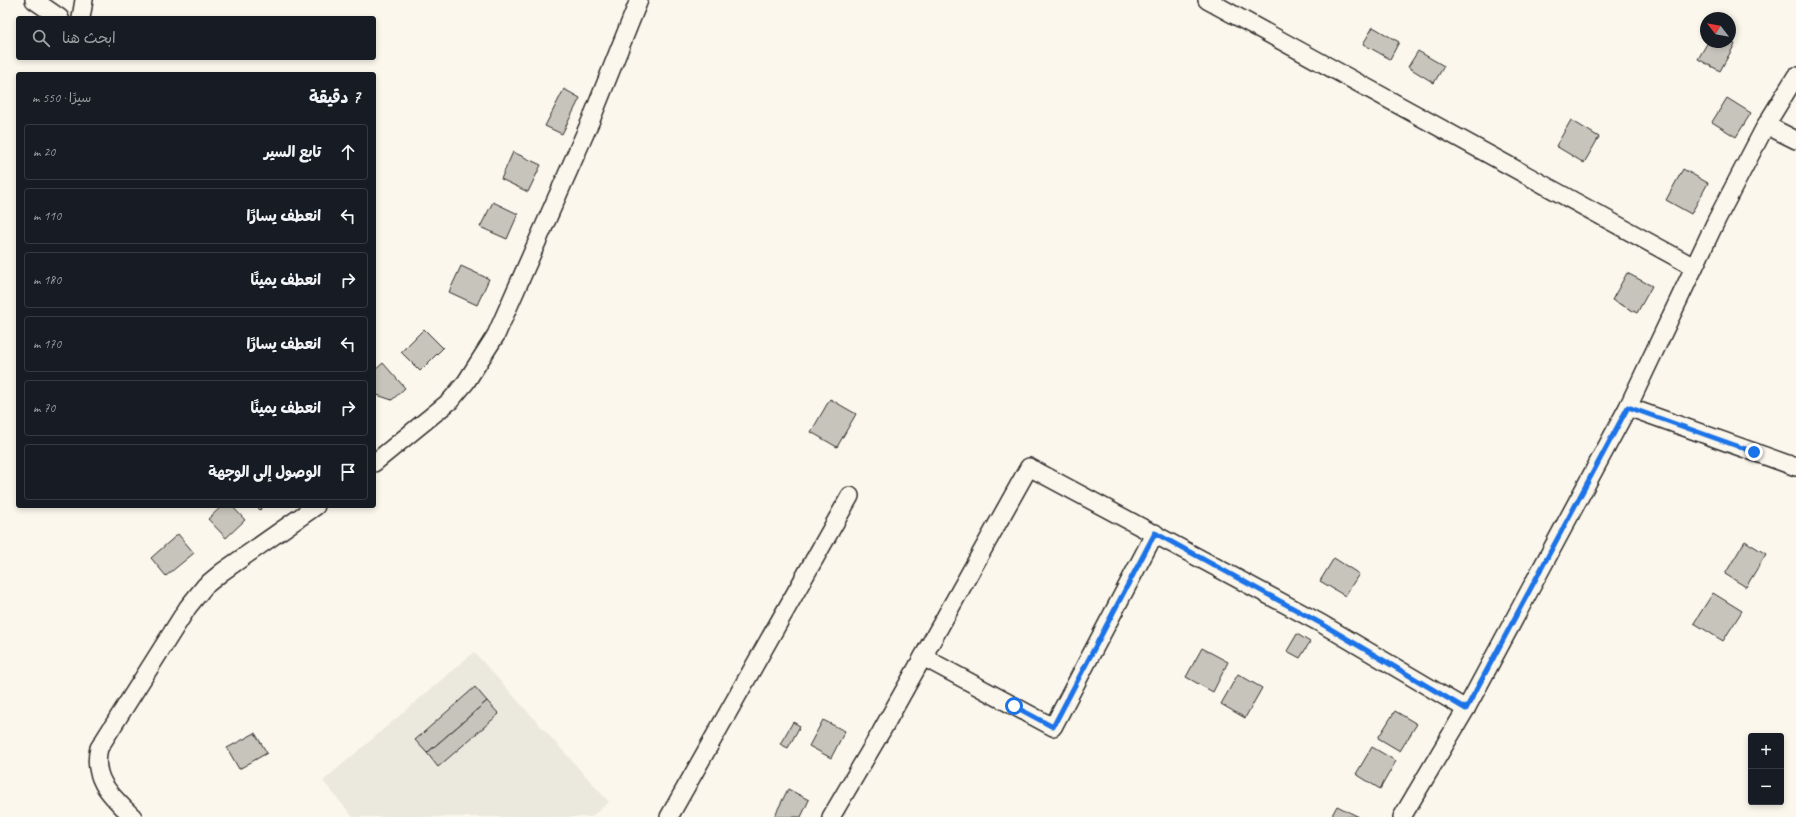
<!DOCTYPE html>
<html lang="ar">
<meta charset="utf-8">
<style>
:root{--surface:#171b24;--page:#20242c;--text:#f1f3f6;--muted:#9ea1a6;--line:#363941}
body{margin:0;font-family:Caveat,"Playpen Sans Arabic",sans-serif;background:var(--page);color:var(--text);direction:rtl}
.controls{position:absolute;right:12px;bottom:12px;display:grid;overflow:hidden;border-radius:4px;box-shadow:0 2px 6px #0003}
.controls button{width:36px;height:36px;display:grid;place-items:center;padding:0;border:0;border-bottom:1px solid var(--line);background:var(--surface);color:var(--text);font:20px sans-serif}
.compass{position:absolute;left:1700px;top:12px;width:36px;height:36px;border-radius:50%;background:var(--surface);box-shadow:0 2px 6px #0003;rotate:301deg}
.stop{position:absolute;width:12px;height:12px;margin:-9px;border:3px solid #1a73e8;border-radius:50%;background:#fff}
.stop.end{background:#1a73e8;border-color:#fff;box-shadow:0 1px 4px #0008}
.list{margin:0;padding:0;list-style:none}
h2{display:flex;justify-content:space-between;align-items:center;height:52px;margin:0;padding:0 16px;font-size:17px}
h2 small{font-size:13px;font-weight:400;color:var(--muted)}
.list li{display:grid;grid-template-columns:26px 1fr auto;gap:12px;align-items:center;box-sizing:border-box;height:56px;margin:0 8px 8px;padding:0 8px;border:1px solid var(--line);border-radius:4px}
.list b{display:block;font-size:15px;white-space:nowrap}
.list em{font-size:13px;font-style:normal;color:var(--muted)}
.icon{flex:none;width:22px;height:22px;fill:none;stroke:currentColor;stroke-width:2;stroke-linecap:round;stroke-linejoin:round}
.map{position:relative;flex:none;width:1796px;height:817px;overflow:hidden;direction:ltr}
.search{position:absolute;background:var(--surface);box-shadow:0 2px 6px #0003;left:16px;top:16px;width:360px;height:44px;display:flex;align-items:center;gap:10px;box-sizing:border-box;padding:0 14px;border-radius:4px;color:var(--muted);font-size:15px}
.panel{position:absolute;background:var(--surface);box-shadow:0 2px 6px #0003;left:16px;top:72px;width:360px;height:436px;border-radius:4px;direction:rtl}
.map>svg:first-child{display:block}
</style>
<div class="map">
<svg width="1796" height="817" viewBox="0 0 1796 817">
<rect width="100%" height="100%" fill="#fbf7ec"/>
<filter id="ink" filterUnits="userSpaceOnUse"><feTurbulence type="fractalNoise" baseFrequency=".025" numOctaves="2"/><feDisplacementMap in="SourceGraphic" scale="8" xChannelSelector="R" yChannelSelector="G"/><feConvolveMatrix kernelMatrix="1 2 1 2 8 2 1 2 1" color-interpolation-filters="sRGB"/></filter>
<g filter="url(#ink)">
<polygon fill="#ebe8de" points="474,652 609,802 591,817 353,817 323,781"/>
<g fill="#c7c4bc" stroke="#2b2b2b">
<polygon points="1373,27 1399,42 1390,59 1363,44"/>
<polygon points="1708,42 1730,42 1735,44 1720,71 1698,59"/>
<polygon points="1418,51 1444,66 1434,83 1408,67"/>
<polygon points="564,89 580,98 562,134 545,126"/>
<polygon points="1727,98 1751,113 1736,137 1712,122"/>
<polygon points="1571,120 1599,137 1584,163 1556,146"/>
<polygon points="513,152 541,165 528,192 501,179"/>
<polygon points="1683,169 1708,183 1691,214 1666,200"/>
<polygon points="493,202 518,214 507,239 480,227"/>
<polygon points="461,266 489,279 477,305 449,292"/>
<polygon points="1627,273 1652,286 1637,313 1612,300"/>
<polygon points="424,329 443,348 420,371 401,352"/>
<polygon points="383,363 405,388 392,400 374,394 374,371"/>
<polygon points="830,399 856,414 837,447 811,432"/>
<polygon points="222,506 232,506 245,520 226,538 208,519"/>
<polygon points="256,506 264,506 260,510"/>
<polygon points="178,534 194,553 166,576 151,558"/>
<polygon points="1745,541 1766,554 1746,587 1725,574"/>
<polygon points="1334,558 1359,574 1345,596 1320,581"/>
<polygon points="1713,593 1742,611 1723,641 1694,623"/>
<polygon points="1297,634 1310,642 1300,658 1287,651"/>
<polygon points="1202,648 1228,662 1213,692 1186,677"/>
<polygon points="1238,674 1262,688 1245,718 1221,704"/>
<polygon points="475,687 487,701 427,753 415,740"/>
<polygon points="487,701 499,714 438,767 427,753"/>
<polygon points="1395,711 1417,724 1400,751 1378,738"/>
<polygon points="823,720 845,731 831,758 809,746"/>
<polygon points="793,722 800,726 788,748 780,744"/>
<polygon points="255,733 267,753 239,769 227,748"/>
<polygon points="1372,747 1396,761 1380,789 1356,774"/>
<polygon points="788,789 809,800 801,817 774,817"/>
<polygon points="1337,806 1359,817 1331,817"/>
</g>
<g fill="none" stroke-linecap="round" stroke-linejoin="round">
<g stroke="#2b2b2b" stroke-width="20">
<g id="minor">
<polyline points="34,0 60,18"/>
<polyline points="1207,0 1694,267"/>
<polyline points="81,18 84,0"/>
<polyline points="1766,125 1796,140"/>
<polyline points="1628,407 1796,467"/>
<polyline points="374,463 450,401 466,382 496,335 591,120 639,0"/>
<polyline points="923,657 1053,727 1155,533"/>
<path d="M 133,817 C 113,797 91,780 99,748 L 188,607 L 205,586 L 222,572 L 316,506"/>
<polyline points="669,817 850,496"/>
<polyline points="831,817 881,732 1029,467 1322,624 1466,709"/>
<polyline points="1402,817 1466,709 1628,407 1717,219 1766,125 1796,76"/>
</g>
</g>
<use href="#minor" stroke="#fbf7ec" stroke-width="17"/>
</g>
</g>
<g fill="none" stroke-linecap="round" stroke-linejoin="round" filter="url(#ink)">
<polyline stroke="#1a73e8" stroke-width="5" points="1014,706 1053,727 1155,533 1322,624 1466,709 1628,407 1754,452"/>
</g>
</svg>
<div class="controls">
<button>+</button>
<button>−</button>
</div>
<svg class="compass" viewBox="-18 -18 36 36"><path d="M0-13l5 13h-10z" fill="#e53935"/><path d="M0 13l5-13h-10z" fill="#9ea1a6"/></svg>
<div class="stop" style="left:1014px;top:706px"></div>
<div class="stop end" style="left:1754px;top:452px"></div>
<div class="search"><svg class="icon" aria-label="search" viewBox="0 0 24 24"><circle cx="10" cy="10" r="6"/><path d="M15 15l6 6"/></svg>ابحث هنا</div>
<section class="panel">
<h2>7 دقيقة<small>سيرًا · 550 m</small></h2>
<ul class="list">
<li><svg class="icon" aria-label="ahead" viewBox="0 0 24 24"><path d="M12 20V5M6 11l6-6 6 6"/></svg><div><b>تابع السير</b></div><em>20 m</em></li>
<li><svg class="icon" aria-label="left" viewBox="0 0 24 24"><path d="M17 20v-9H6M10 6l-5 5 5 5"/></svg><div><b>انعطف يسارًا</b></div><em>110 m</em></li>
<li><svg class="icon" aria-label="right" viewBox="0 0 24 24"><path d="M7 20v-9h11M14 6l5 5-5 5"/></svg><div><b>انعطف يمينًا</b></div><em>180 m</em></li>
<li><svg class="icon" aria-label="left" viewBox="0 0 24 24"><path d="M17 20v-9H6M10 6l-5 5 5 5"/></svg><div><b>انعطف يسارًا</b></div><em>170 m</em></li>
<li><svg class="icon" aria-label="right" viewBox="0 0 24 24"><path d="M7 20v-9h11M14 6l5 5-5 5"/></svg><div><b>انعطف يمينًا</b></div><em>70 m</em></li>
<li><svg class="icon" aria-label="arrive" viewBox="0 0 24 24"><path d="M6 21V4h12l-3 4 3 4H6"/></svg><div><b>الوصول إلى الوجهة</b></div></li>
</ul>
</section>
</div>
